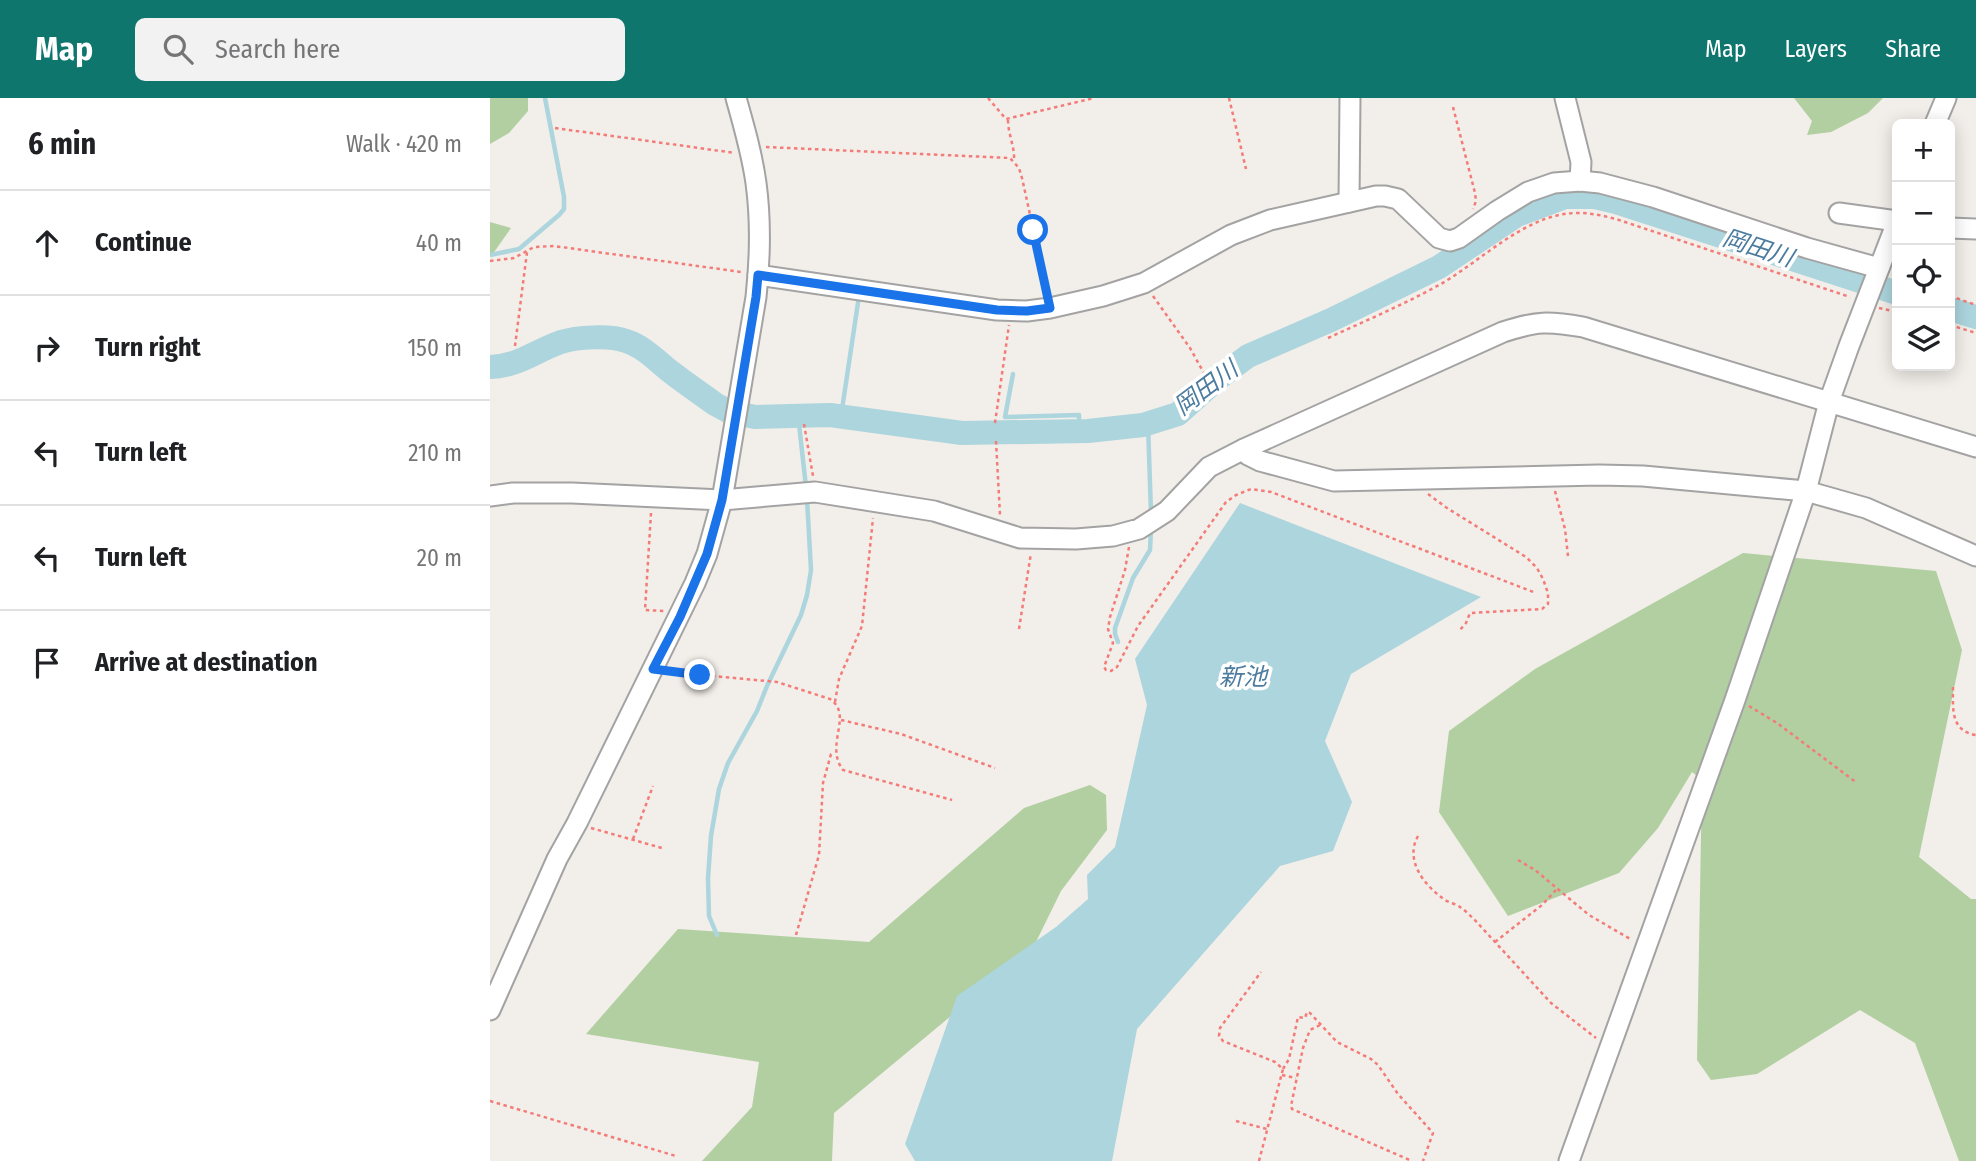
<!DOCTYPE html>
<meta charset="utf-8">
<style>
:root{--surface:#fff;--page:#f2f2f2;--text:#202124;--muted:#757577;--line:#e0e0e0;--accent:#0f766e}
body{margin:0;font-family:"Fira Sans Condensed","Noto Sans JP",sans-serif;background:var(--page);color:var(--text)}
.controls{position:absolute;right:21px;top:21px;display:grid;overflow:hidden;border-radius:10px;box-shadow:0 4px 18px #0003}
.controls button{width:63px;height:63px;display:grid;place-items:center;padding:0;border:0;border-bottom:2px solid var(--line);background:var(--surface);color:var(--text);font:35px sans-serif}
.stop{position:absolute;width:21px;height:21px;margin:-16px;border:5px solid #1a73e8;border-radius:50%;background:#fff}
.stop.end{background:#1a73e8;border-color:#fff;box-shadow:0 2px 7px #0008}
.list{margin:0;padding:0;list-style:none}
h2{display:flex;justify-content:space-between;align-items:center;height:91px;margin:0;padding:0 28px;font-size:30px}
h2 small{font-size:23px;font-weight:400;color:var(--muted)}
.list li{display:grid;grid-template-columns:46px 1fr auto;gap:21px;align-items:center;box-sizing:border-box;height:105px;padding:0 28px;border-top:2px solid var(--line)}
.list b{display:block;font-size:26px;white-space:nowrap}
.list em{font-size:23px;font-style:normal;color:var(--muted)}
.icon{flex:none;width:38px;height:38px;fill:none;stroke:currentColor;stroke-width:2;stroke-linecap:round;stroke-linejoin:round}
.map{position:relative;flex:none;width:1486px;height:1063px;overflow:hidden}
header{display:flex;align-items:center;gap:42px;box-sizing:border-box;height:98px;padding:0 35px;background:var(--accent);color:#fff}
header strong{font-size:33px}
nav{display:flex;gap:38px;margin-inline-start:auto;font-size:24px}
.search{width:490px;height:63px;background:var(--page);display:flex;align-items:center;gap:18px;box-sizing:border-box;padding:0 24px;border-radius:10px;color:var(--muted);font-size:26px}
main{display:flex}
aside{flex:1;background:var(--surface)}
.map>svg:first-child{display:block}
</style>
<header>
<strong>Map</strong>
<div class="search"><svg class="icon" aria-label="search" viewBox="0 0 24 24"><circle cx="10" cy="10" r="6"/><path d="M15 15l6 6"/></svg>Search here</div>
<nav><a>Map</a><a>Layers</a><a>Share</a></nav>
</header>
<main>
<aside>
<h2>6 min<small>Walk · 420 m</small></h2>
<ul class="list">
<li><svg class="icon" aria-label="ahead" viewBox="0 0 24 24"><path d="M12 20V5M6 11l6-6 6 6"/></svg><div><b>Continue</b></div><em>40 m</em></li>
<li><svg class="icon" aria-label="right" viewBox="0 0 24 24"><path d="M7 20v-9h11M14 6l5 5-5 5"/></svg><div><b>Turn right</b></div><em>150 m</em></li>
<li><svg class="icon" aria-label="left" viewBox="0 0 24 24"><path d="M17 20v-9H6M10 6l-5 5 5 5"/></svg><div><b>Turn left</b></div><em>210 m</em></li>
<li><svg class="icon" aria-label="left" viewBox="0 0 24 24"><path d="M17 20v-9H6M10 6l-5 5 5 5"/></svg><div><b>Turn left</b></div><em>20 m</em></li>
<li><svg class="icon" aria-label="arrive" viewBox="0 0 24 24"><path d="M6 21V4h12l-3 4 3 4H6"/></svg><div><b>Arrive at destination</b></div></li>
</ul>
</aside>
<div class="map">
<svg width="1486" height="1063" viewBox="0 0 1486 1063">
<rect width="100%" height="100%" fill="#f2eee9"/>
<g fill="#b1cfa0">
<polygon points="0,0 38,0 38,13 19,35 0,46"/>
<polygon points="1304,0 1393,0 1378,15 1341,34 1317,37 1322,23"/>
<polygon points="0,124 21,130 2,157 0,158"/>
<polygon points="1253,455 1446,473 1472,552 1429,759 1481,801 1486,801 1486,1063 1469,1063 1425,945 1370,912 1267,976 1221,982 1207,962 1212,682 1202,674 1168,730 1129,775 1018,818 949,714 959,633 1045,571"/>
<polygon points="600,687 616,697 617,732 571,793 543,850 344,1015 342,1063 212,1063 262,1009 269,964 96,936 188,831 379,844 534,710"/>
</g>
<polygon fill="#acd5dd" points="750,405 991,499 861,576 835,643 862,704 843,753 790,768 647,931 622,1063 425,1063 415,1046 467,898 566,829 598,801 597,777 625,749 657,607 645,561"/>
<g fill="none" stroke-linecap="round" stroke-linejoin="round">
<g stroke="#acd5dd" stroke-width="4.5">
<polyline points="0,157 29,151 69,117 74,111 74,99 55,0"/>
<polyline points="523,276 515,319 589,317 589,333"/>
<polyline points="308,317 316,389"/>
<polyline points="351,318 369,198"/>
<polyline points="658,326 661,415"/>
<polyline points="628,544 625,536 625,530 643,480 660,452 661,431"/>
<polyline points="227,837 219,818 218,780 221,738 229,691 238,665 267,613 277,588 311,517 317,497 321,472 317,401"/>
</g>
<g stroke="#acd5dd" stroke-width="24">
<polyline points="1460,211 1486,219"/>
<path d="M 0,269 C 29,268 45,253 71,244 C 87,239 120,237 136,243 C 153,248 167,263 181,274 C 195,285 210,295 225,306 L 238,313 L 265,319 L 340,317 L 472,335 L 598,333 L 653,327 L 688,316 L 726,282 L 758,258 L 841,222 L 949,169 L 1027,117 L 1075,99 L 1105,99 L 1126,104 L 1407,195"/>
</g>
<g stroke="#a3a3a3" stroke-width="23">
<g id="minor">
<polyline points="1075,0 1091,64 1090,83"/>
<polyline points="1445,26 1456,0"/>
<polyline points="859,104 860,0"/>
<polyline points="1349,115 1407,123"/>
<polyline points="1460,130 1486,131"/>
<polyline points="268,177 507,212 537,213 560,210 613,198 654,185 741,137 780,122 886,98 895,98 908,101 949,140 960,143 969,140 1007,113 1038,94 1064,85 1090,83 1110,85 1163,99 1317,150 1389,170"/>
<polyline points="754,351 758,357 770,363 844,383 1109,377 1153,378 1316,393 1376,410 1486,458"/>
<path d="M 0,398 L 23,395 L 82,395 L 232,402 L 325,394 L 444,413 L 530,440 L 586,441 L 623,438 L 649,431 L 677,413 L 719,369 L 754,351 L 1013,234 C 1047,223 1058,223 1093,229 L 1486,349"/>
<path d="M 0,912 L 67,761 L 87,725 L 205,485 L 217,456 L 232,402 L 266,199 C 270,162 271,122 266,85 C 262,56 254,28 246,0"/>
<polyline points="1079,1063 1245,602 1316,393 1339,304 1359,248 1407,124"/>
</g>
</g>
<g stroke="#f47c78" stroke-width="2.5" stroke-dasharray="3.5 3.5" stroke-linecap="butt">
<polyline points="498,0 516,21 604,0"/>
<polyline points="739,0 756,71"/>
<polyline points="963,9 985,95 986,103 983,111"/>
<path d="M 518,22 C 518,36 525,49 524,63"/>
<polyline points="65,30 245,55"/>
<polyline points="276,49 520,60 529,70 532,80 557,194"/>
<polyline points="0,163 24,160 44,149 64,148 251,174"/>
<polyline points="663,198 700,250 715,277"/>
<polyline points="1460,198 1486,207"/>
<polyline points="1389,210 1407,214"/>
<polyline points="1460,227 1486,235"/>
<path d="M 838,240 C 875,223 913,207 949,187 C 992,163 1037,114 1089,115 C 1102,115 1114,118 1126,121 L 1360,199"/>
<polyline points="25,248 37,154"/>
<polyline points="505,325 519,227"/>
<polyline points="314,326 323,378"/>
<polyline points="506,343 510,417"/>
<polyline points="1065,393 1075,431 1078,458"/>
<polyline points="938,396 957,410 1036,459 1047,470 1053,481 1058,495 1058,506 1052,511 980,515 976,525 970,532"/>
<polyline points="161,415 155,512 174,513"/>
<polyline points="639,449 635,472 620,519 618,531 623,545 614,569 616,572 621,573 627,569 648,528 736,404 746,397 761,391 781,394 1046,495"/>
<polyline points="529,531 541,455"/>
<path d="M 180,574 L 287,584 L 340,601 C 364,617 334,647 353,672 L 462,702"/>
<path d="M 1463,589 C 1463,610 1460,633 1486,637"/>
<polyline points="345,604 349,581 372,528 383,420"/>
<polyline points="1259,608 1287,625 1367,685"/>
<polyline points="351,622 411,636 505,670"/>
<polyline points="101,730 172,750"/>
<path d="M 928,738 C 914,763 935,788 955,802 C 960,805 966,806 970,809 C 975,812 979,817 983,820 L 1061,905 L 1106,940"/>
<polyline points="143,741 163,688"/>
<polyline points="1028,762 1045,772 1099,817 1142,842"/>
<polyline points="306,837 329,757 333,685 341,656 344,654"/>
<polyline points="1005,844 1052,807 1066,792"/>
<polyline points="830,927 820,932 813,950 801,1008 802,1011 922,1063"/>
<polyline points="793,971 799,961 808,919 815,920 817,914 820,915 847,944 881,961 888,967 908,996 943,1035 933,1063"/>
<polyline points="792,977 806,980"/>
<polyline points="0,1003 186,1058"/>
<polyline points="746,1023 777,1031"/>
<polyline points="769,1063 793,971 785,964 733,943 729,938 730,930 771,874"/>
</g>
<use href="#minor" stroke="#fff" stroke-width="19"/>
</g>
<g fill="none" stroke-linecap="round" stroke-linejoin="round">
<polyline stroke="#1a73e8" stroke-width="9" points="210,577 163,571 190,519 217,456 232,402 266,199 268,177 507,212 537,213 560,210 543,132"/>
</g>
<g text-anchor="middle" stroke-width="7" stroke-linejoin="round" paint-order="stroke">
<g font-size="24" font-style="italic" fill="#4b7b9e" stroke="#fff">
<text transform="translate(1268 150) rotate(18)" y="8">岡田川</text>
<text transform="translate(716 290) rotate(-37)" y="8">岡田川</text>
<text x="753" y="587">新池</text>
</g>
</g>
</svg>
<div class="controls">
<button>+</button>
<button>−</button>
<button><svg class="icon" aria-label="locate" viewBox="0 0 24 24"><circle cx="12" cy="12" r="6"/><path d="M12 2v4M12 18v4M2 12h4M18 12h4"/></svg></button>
<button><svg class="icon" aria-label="layers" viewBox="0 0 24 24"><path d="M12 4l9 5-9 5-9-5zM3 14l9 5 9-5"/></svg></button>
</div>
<div class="stop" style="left:543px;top:132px"></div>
<div class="stop end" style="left:210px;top:577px"></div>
</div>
</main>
